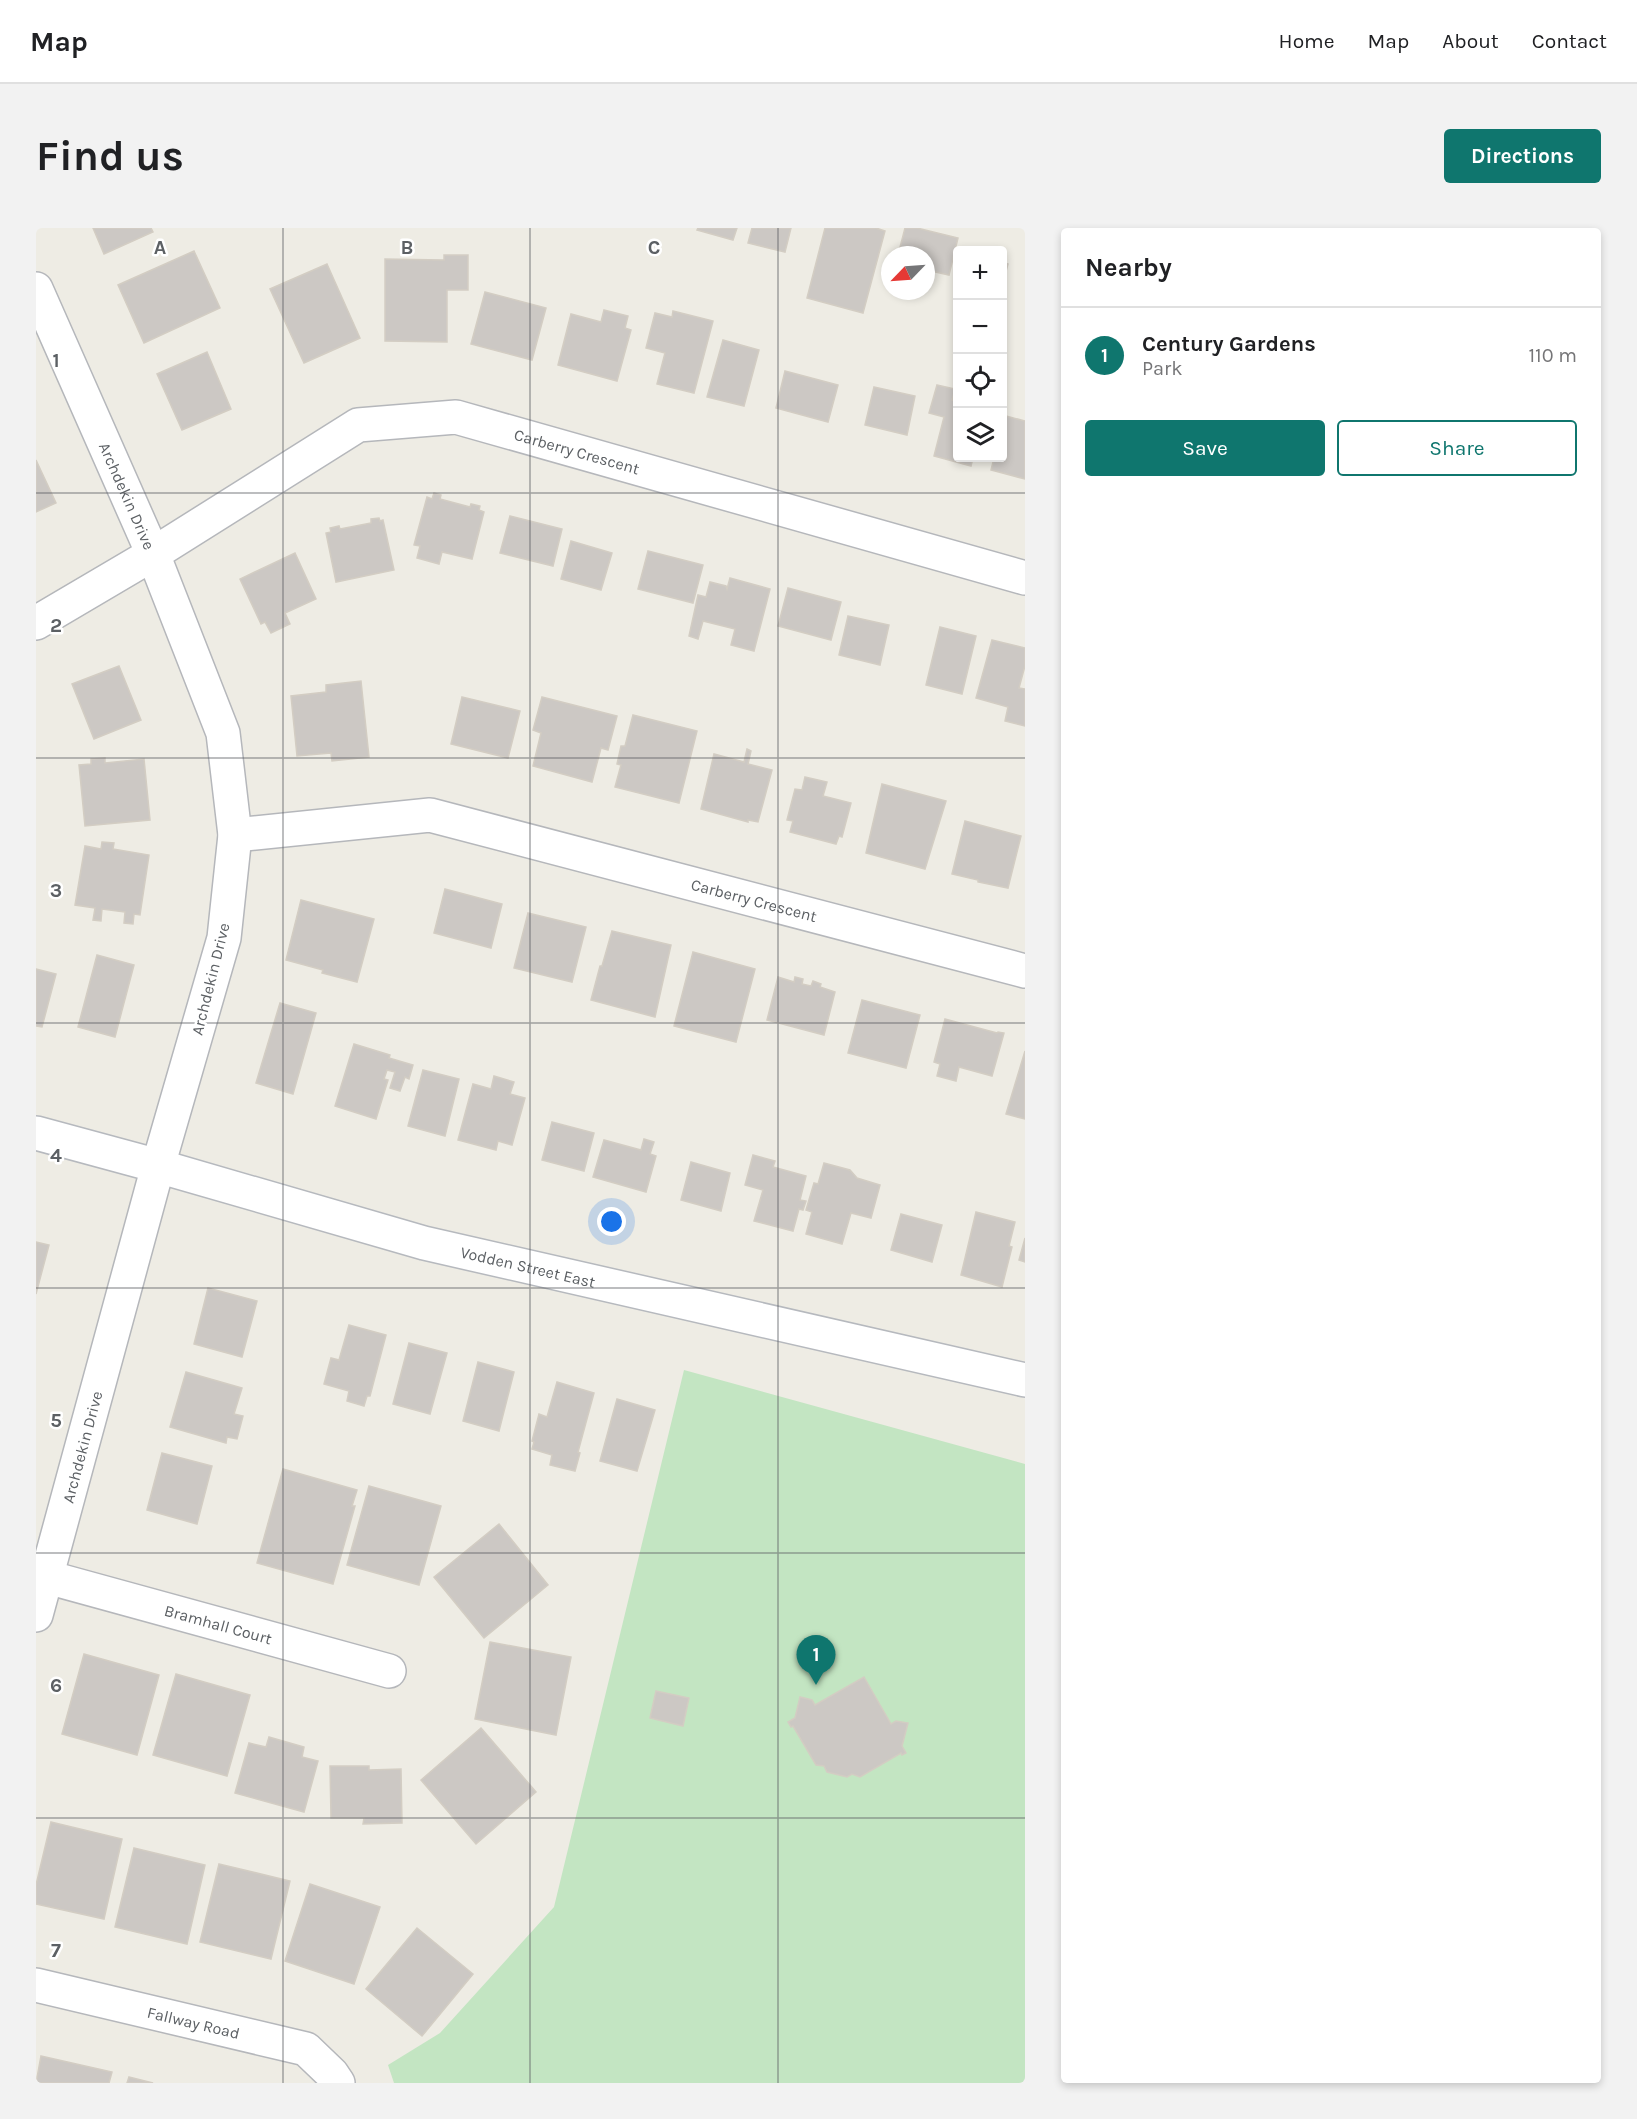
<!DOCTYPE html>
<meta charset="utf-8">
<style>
:root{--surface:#fff;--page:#f2f2f2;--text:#202124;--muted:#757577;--line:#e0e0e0;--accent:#0f766e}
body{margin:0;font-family:Karla,sans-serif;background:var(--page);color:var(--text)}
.controls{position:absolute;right:18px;top:18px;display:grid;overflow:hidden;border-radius:6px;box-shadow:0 3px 9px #0003}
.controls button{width:54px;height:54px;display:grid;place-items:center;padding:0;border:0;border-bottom:2px solid var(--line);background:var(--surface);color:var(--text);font:30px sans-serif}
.compass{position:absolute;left:845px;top:18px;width:54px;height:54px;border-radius:50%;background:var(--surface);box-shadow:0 3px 9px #0003;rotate:245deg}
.you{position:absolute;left:576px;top:994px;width:21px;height:21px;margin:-15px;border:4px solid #fff;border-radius:50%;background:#1a73e8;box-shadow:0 0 0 9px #1a73e833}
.badge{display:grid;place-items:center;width:39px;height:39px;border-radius:50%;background:var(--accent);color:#fff;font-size:20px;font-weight:700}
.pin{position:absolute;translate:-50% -50px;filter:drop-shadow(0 2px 3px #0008)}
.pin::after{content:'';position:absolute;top:32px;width:21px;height:18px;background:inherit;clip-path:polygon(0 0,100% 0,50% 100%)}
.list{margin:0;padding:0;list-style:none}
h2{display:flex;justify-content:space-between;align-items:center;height:78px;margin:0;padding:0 24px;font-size:26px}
h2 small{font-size:20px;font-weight:400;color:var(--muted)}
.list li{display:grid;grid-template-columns:39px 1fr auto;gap:18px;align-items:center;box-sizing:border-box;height:96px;padding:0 24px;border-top:2px solid var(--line)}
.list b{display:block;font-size:22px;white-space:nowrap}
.list p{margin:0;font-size:20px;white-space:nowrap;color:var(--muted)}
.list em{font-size:20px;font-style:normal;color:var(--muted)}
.actions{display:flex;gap:12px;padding:18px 24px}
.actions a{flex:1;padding:14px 0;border:2px solid var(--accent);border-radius:6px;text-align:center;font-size:21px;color:var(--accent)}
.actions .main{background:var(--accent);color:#fff}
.icon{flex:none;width:33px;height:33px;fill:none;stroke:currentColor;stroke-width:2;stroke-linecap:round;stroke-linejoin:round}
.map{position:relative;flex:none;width:989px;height:1855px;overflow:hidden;border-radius:6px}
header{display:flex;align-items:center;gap:36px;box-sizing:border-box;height:84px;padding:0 30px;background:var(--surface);border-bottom:2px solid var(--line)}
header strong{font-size:28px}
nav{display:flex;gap:33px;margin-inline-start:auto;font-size:21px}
.intro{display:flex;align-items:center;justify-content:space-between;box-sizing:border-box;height:144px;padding:0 36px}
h1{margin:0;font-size:42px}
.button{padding:15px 27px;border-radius:6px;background:var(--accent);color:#fff;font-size:21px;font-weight:700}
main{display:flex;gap:36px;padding:0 36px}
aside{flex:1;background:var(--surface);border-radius:6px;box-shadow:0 3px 9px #0003}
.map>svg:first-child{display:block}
</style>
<header>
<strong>Map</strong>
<nav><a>Home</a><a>Map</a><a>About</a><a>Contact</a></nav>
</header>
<div class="intro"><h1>Find us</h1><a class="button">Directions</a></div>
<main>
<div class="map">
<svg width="989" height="1855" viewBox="0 0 989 1855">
<rect width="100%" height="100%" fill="#eeece4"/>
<polygon fill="#c3e5c2" points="648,1142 989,1236 989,1855 358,1855 352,1837 404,1805 518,1679"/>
<g fill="#ccc8c4" stroke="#d3cdc3" stroke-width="1.5">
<polygon points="57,0 115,0 117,4 68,26"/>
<polygon points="662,0 701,0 697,12 661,2"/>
<polygon points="716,0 755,0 749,24 712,15"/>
<polygon points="789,0 840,0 849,3 827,85 771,70"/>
<polygon points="869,0 881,0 922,10 913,47 890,42 890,27 862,27"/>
<polygon points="158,23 184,80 108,115 82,57"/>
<polygon points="408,27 432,27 432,62 411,62 411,114 349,113 349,31 408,32"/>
<polygon points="966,34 972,36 966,58"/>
<polygon points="291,36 324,110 268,135 234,61"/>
<polygon points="449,64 510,80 496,132 435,116"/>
<polygon points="568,82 592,88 589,100 595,102 581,153 522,137 535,86 565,94"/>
<polygon points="637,83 677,93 658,165 621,156 629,125 610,120 619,85 636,89"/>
<polygon points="687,112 723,122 708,178 671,169"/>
<polygon points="171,124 195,181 146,202 121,146"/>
<polygon points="749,143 802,157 792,194 740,180"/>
<polygon points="901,157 919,161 916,172 921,173 921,230 937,230 935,238 898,228 908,189 893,185"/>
<polygon points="838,159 879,168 871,207 829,197"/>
<polygon points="970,188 989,193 989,251 955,242 958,230 966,230 966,190 969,190"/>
<polygon points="0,232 20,275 0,284"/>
<polygon points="398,265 405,267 404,271 434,279 435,276 444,278 443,282 448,284 436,331 406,324 403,336 381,330 384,318 378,317 391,269 396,271"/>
<polygon points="474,288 526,301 517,338 464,325"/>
<polygon points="343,290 344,293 347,292 358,342 300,354 290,305 295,304 294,300 303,298 304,301 335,295 335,291"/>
<polygon points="535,313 576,325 565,362 525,351"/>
<polygon points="612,323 667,337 657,375 602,361"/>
<polygon points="259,325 280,371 249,385 254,396 235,405 229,394 225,396 204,351"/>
<polygon points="694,350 734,361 718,423 695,417 699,401 667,393 662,411 653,408 662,367 670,369 674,354 690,358 691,361"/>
<polygon points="752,360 805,374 795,412 742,398"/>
<polygon points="812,388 853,397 844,437 803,427"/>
<polygon points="904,399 940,408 926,466 890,457"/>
<polygon points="956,412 989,420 989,438 983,460 989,461 989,498 969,493 972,479 940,470"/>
<polygon points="83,438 105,492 58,511 36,456"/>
<polygon points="325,453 333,529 296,533 295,525 261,528 255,468 290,464 290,457"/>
<polygon points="426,469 484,483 472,530 415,516"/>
<polygon points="506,469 581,488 572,522 565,520 556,554 497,538 505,505 497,502"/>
<polygon points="597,487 661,503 643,575 579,559 585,537 581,536 585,518 589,518"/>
<polygon points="711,521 715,523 712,536 736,542 722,594 712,592 712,594 665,581 678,526 708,534"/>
<polygon points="69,530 69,535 108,531 114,592 49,598 43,537 55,536 55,531"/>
<polygon points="769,549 791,554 787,568 815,575 806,609 803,608 800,616 754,604 757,593 751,592 759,561 766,562"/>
<polygon points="846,556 910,573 889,641 830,625"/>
<polygon points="929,593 985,608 972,660 942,654 942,652 916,646"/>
<polygon points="66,614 78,615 77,621 113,627 104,687 98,686 97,696 88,695 89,684 66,681 65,693 57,692 59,680 39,677 49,618 65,621"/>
<polygon points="409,661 466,676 455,720 398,705"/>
<polygon points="265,672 338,691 321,754 286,745 287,742 250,732"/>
<polygon points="492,685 550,699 536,754 478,740"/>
<polygon points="576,703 635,717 619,789 555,772 564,738 566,738"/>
<polygon points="657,724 719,741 700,814 638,798"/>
<polygon points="61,727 98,737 79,809 42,799"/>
<polygon points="0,741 20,746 6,799 0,798"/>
<polygon points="742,749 758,754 759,749 767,751 766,756 775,758 777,753 785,756 784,759 799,764 788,807 731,792"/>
<polygon points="826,772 884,787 870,840 812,825"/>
<polygon points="244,775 280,785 257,866 220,855"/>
<polygon points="909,791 961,805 962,804 968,805 956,848 923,839 920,853 901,848 904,836 898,834"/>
<polygon points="318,816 354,827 353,830 377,837 373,851 369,849 364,863 354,860 359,844 351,842 348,851 352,852 340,891 299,878"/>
<polygon points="989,823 989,891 970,886"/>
<polygon points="387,842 423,851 409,908 372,898"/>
<polygon points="458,848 478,854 474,866 489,870 476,917 462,913 460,922 422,912 437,856 455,861"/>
<polygon points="516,894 558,905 548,943 506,932"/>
<polygon points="608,911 618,914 614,926 620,928 610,964 557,949 568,912 605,922"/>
<polygon points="717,927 739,933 737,939 770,948 764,972 770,973 767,982 763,981 757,1003 718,993 727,962 709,957"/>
<polygon points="655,934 694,945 685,983 645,972"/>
<polygon points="788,935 814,942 821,950 844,957 835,990 815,985 806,1016 770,1006 776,984 770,982 778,955 782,956"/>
<polygon points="940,984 979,994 973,1018 976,1019 966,1059 925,1047"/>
<polygon points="865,986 906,997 896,1034 855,1022"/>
<polygon points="989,1010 989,1034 983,1032"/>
<polygon points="0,1014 13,1017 0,1066"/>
<polygon points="172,1060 221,1073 206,1129 158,1116"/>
<polygon points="313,1097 350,1107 334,1168 331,1168 328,1178 311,1173 313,1163 288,1156 295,1130 303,1132"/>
<polygon points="373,1115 411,1125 394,1186 357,1176"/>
<polygon points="442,1134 478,1144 463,1203 427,1193"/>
<polygon points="150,1144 206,1160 198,1186 207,1188 201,1211 191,1209 190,1215 134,1199"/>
<polygon points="521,1154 558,1165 542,1224 544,1225 539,1243 514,1237 516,1227 496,1221 498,1214 496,1213 503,1186 511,1189"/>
<polygon points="581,1171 619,1182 601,1243 564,1233"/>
<polygon points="126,1225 176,1238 161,1296 111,1282"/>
<polygon points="247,1241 321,1262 316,1278 319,1278 297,1356 221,1335"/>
<polygon points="333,1258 405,1278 383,1357 311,1337"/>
<polygon points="463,1296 512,1357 448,1410 398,1349"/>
<polygon points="454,1414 535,1429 520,1507 439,1491"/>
<polygon points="48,1426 123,1447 101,1527 26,1506"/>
<polygon points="140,1446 214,1467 191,1548 117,1527"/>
<polygon points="828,1449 855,1496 860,1493 872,1495 866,1518 870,1525 866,1527 865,1525 824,1549 816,1546 811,1549 791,1544 788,1538 780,1537 757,1498 755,1499 752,1494 759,1490 764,1469 776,1472 779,1477"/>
<polygon points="620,1463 653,1470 647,1498 614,1490"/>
<polygon points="445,1500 500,1564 440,1616 385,1552"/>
<polygon points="233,1509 268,1519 266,1529 282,1533 268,1584 199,1565 213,1515 230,1519"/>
<polygon points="294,1538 333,1538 333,1542 365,1541 366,1595 327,1596 328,1590 295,1590"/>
<polygon points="15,1594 86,1611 68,1691 0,1676 0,1657"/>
<polygon points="98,1620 169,1637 151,1716 79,1699"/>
<polygon points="183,1636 254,1653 235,1731 164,1714"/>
<polygon points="274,1656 344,1679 318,1756 249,1733"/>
<polygon points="381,1700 437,1746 386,1808 330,1761"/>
<polygon points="5,1828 76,1844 73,1855 0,1855"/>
<polygon points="93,1849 117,1855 91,1855"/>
</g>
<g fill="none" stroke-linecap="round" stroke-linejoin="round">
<g stroke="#b5b7bb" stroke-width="36">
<g id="street">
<path id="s1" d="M 0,61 L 117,326 L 187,505 L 199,607 L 188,710 L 122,938 L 0,1387"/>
<path id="s2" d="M 0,395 L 117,326 L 322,197 L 420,189 L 989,350"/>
<path id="s3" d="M 199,607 L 394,587 L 989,743"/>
<path id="s4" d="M 0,1346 L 353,1443"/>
<path id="s5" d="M 0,1757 L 270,1821 L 296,1846 L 302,1855"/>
</g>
</g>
<g stroke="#b6b9be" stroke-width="36">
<g id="secondary">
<path id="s6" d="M 0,905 L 122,938 L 388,1015 L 989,1152"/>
</g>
</g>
<use href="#street" stroke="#fff" stroke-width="33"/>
<use href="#secondary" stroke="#fff" stroke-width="33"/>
</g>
<path fill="none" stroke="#5c6064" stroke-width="1.5" stroke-opacity="0.55" d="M 247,0 L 247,1855M 494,0 L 494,1855M 742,0 L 742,1855M 0,265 L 989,265M 0,530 L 989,530M 0,795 L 989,795M 0,1060 L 989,1060M 0,1325 L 989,1325M 0,1590 L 989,1590"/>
<g text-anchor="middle" stroke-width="5" stroke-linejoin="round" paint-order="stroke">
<g font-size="16" fill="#5c6064" stroke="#fff">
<text dy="6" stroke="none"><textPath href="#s2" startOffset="602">Carberry Crescent</textPath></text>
<text dy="6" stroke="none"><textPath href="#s1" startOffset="226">Archdekin Drive</textPath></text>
<text dy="6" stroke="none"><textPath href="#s3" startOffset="531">Carberry Crescent</textPath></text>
<text transform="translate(174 751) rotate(-76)" y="6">Archdekin Drive</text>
<text dy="6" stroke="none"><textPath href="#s6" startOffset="510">Vodden Street East</textPath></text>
<text transform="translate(46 1219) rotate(-75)" y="6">Archdekin Drive</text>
<text dy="6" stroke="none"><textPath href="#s4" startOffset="189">Bramhall Court</textPath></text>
<text dy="6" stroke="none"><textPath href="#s5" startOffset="162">Fallway Road</textPath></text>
</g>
</g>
<g font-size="20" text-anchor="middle" font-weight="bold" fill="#5c6064" stroke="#fff" stroke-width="5" stroke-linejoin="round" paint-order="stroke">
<text x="124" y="26">A</text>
<text x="371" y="26">B</text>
<text x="618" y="26">C</text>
<text x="20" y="139">1</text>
<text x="20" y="404">2</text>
<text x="20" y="669">3</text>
<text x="20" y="934">4</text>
<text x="20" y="1199">5</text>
<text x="20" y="1464">6</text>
<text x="20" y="1729">7</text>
</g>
</svg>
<div class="controls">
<button>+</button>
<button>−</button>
<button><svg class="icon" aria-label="locate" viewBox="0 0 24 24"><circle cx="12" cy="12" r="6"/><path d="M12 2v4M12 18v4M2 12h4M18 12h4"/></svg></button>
<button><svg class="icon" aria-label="layers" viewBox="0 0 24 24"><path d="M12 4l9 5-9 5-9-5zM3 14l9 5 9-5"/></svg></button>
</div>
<svg class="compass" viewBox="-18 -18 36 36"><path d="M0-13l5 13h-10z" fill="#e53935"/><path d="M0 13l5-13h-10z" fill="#757577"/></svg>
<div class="you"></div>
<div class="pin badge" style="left:780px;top:1457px">1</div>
</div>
<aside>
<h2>Nearby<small></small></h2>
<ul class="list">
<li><span class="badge">1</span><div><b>Century Gardens</b><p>Park</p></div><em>110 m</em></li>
</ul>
<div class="actions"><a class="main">Save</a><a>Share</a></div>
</aside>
</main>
